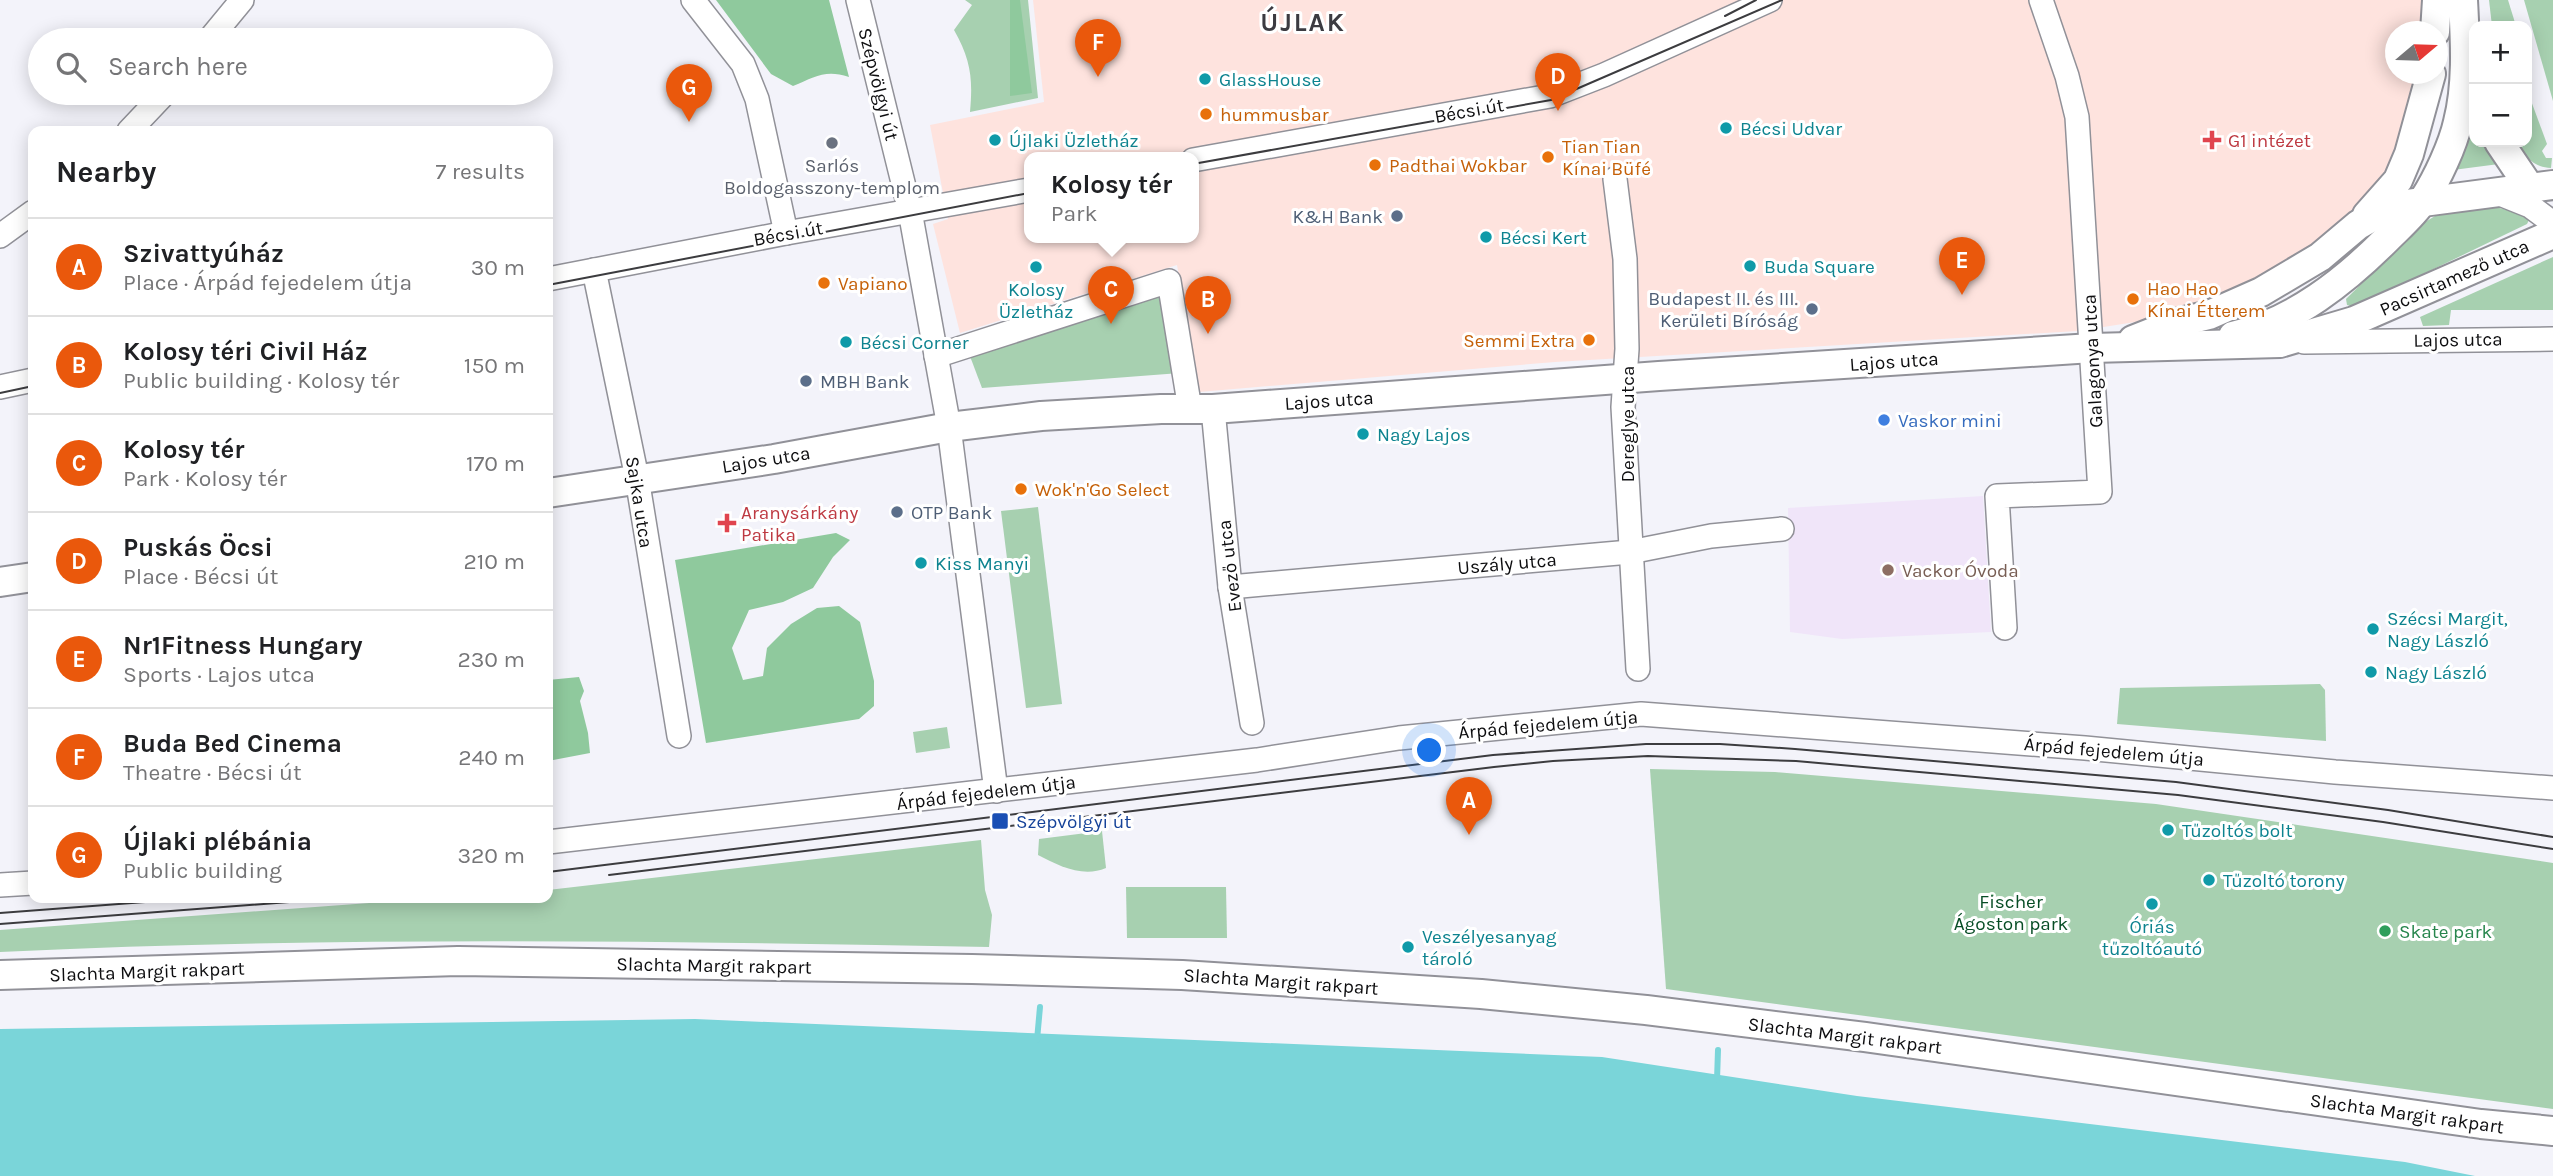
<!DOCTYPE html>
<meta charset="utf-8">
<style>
:root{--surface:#fff;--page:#f6f6f6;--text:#202124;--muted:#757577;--line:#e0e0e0;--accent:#ea580c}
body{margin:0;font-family:Karla,sans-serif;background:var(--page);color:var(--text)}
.controls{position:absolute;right:21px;top:21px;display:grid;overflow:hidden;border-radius:14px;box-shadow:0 4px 18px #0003}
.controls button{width:63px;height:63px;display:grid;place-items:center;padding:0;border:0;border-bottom:2px solid var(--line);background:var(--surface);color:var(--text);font:35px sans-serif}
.compass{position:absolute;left:2385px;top:21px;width:63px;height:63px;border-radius:50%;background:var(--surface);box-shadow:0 4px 18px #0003;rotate:71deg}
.you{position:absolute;left:1430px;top:751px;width:24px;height:24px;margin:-18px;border:5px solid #fff;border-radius:50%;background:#1a73e8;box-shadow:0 0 0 10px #1a73e833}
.badge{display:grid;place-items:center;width:46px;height:46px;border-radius:50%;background:var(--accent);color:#fff;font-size:23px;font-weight:700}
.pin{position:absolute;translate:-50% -58px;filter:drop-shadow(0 2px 4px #0008)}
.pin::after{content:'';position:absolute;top:37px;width:24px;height:21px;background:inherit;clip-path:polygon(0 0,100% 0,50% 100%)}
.popup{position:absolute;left:1024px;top:152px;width:175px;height:91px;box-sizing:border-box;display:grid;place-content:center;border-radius:14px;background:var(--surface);filter:drop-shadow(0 2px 5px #0005);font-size:23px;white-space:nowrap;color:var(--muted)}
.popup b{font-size:26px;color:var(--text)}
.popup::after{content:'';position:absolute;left:50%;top:100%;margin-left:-14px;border:14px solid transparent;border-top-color:var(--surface)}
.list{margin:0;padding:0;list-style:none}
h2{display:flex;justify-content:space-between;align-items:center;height:91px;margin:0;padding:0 28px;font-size:30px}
h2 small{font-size:23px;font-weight:400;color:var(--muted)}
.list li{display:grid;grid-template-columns:46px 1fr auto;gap:21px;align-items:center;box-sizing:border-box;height:98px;padding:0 28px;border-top:2px solid var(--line)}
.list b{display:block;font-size:26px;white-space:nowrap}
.list p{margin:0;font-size:23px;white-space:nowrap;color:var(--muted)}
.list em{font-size:23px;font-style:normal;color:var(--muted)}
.icon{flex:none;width:38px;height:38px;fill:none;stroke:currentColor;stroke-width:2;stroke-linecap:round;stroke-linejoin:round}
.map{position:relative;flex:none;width:2553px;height:1176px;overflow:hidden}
.search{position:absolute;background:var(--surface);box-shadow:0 4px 18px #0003;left:28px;top:28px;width:525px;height:77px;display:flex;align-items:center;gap:18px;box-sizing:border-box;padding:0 24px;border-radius:38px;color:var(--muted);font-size:26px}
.panel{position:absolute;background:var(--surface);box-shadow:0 4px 18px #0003;left:28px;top:126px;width:525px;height:777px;border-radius:14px}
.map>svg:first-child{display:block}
</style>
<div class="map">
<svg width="2553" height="1176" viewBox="0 0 2553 1176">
<rect width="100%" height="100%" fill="#f3f3fa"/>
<path fill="#fee3de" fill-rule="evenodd" d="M 1033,0 L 2427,0 L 2426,31 L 2396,32 L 2396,74 L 2422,74 L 2386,185 L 2326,241 L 2271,274 L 2214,301 L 2148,320 L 2078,331 L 1555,362 L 1199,392 L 1177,265 L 960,333 L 933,224 L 948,219 L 930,125 L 1044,102 ZM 1029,158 L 1193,158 L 1193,238 L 1029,238 Z"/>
<polygon fill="#f0e5f9" points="1983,496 1991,632 1842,639 1790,632 1788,508"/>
<g fill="#a7d0b0">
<path d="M 965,0 L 1028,0 L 1038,98 L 970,112 C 973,79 971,60 954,30 L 972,5 Z"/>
<polygon points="2489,0 2508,0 2516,26 2492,26"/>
<polygon points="2524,0 2553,0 2553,101"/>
<path d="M 2527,65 L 2530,76 L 2530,98 L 2547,144 L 2542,151 L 2546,158 L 2552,158 L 2551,168 C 2532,167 2526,157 2517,142 L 2527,142 Z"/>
<polygon points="2472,107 2474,113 2474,142 2486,142 2499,164 2453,170"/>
<polygon points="2490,205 2523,215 2529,220 2527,224 2355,307 2347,305 2346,299 2422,224 2435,216 2443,212"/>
<polygon points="2553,257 2553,310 2451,310 2449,325 2423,326 2420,317"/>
<polygon points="1157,290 1167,298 1180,373 982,388 968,351"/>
<polygon points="1038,507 1062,704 1026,708 1001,511"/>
<polygon points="2320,684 2325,690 2326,741 2117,724 2120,688"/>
<polygon points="947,727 950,748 916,753 913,732"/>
<polygon points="1650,769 1775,772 2156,804 2553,863 2553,1109 1666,989"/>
<path d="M 1102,831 L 1106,868 C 1083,878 1059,866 1038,855 L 1039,839 Z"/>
<path d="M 981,840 L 985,890 L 992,915 L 989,947 C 660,941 327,936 0,952 L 0,930 L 437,898 L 548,898 L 548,890 Z"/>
<polygon points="1126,887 1226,887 1227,938 1127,938"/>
</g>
<g fill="#8fc99d">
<path d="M 716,0 L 829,0 L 849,77 C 825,69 815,77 793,86 L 771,74 Z"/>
<polygon points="1010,0 1020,0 1032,93 1010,96"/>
<polygon points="836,533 850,540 833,557 813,588 783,602 749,610 732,648 743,680 763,676 767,648 791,624 817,608 839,606 860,622 874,681 874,706 859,719 706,743 675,560"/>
<polygon points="579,677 584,691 580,701 588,733 590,753 548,761 548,680"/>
</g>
<polygon fill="#7ad5d9" points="695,1019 1602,1057 1857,1096 2405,1162 2475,1176 0,1176 0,1029"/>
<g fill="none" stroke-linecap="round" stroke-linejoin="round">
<g stroke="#7ad5d9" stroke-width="6">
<polyline points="1037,1040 1040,1007"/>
<polyline points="1717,1080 1718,1050"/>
</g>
<g stroke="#919198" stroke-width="26">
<g id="minor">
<polyline points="693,0 743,64 757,99 786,233"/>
<polyline points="858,0 910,211 949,427 996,791"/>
<polyline points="209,40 242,0"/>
<polyline points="129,131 165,93"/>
<polyline points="1193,160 1550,96 1604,75 1770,0"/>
<polyline points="1615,179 1625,259 1627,349 1623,407 1638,669"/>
<polyline points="2495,192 2530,206 2553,223"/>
<polyline points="0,236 33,212"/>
<polyline points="594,270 637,478 679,736"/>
<polyline points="548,279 786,233 1029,190"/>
<polyline points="2304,342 2553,339"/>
<polyline points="936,356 1169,281 1190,409"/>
<polyline points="0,387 33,380"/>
<polyline points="1213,409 1230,587 1252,723"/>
<polyline points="1230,587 1630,552 1711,536 1782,529"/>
<polyline points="2005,628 1997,496 2100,492 2077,117 2067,76 2041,0"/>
<polyline points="548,842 1257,760 1399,738 1641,714 2085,748 2335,772 2553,788"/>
<polyline points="0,885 33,883"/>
</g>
</g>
<g stroke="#919198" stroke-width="32">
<g id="major">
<polyline points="2435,32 2437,0"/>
<polyline points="2499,142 2530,188"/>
<polyline points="2367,215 2398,180 2409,154 2431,74"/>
<path d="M 2233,336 C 2294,322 2345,281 2388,238 C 2400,226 2414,214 2424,199 C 2437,179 2453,145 2458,122 C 2468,82 2465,40 2463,0"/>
<polyline points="2133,340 2176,323 2209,315 2261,292 2320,257 2358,225 2379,213 2400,205 2553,185"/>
<polyline points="548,493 774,459 949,427 1041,416 1161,409 1213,409 1659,376 2092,348 2280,343 2354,321 2553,234"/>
<polyline points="0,582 33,577"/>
<polyline points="0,975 458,961 972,969 1182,975 1481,994 1646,1010 1865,1037 2481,1124 2553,1131"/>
</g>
</g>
<use href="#minor" stroke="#fff" stroke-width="23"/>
<use href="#major" stroke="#fff" stroke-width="28"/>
<g stroke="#3c3c3f" stroke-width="2">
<polyline points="1725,16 1756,0"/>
<polyline points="1193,164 1551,100 1782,0"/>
<polyline points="548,285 1029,193"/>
<polyline points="0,393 33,386"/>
<polyline points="548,872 1493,755 1646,744 1720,744 1795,749 2176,782 2388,810 2553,837"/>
<polyline points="609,875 1494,767 1553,761 1648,756 1796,761 2178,795 2383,822 2553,849"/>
<polyline points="0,913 198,898"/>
<polyline points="0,924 341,898"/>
</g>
</g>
<g fill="#0f9aa8" stroke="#fff" stroke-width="2.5">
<circle cx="1205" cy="79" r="7"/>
<circle cx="1726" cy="128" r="7"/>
<circle cx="995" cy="140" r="7"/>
<circle cx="1486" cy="237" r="7"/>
<circle cx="1750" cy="266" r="7"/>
<circle cx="1036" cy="267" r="7"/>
<circle cx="846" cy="342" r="7"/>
<circle cx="1363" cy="434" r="7"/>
<circle cx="921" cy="563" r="7"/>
<circle cx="2373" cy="629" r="7"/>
<circle cx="2371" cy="672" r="7"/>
<circle cx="2168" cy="830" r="7"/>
<circle cx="2209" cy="880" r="7"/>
<circle cx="2152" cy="904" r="7"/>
<circle cx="1408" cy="947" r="7"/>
</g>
<g fill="#e8710a" stroke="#fff" stroke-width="2.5">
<circle cx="1206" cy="114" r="7"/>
<circle cx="1548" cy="157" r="7"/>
<circle cx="1375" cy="165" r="7"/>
<circle cx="824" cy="283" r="7"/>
<circle cx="2133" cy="299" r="7"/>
<circle cx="1589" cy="340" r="7"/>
<circle cx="1021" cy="489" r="7"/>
</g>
<g fill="#e0444e" stroke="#fff" stroke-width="2.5">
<path d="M2208.5 129.5h7v7h7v7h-7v7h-7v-7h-7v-7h7z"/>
<path d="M723.5 512.5h7v7h7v7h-7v7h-7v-7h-7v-7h7z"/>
</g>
<circle fill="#6b7280" stroke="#fff" stroke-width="2.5" cx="832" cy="143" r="7"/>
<g fill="#5c6f8a" stroke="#fff" stroke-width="2.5">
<circle cx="1397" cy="216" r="7"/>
<circle cx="1812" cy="309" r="7"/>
<circle cx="806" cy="381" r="7"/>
<circle cx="897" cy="512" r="7"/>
</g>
<circle fill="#3f7fe0" stroke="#fff" stroke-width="2.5" cx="1884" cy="420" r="7"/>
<circle fill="#8d6e63" stroke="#fff" stroke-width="2.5" cx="1888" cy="570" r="7"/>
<rect fill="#1a4fb4" stroke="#fff" stroke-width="2.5" x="991" y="812" width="18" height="18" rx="3.5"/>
<circle fill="#2e9e5b" stroke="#fff" stroke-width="2.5" cx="2385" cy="931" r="7"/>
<g text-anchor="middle" stroke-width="6" stroke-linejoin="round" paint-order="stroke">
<g font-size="19" fill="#0d838f" stroke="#fff" text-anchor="start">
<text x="1219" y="86">GlassHouse</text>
<text x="1740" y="135">Bécsi Udvar</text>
<text x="1009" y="147">Újlaki Üzletház</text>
<text x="1500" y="244">Bécsi Kert</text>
<text x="1764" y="273">Buda Square</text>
<text x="1036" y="296" text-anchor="middle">Kolosy<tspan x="1036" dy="22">Üzletház</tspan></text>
<text x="860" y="349">Bécsi Corner</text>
<text x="1377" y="441">Nagy Lajos</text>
<text x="935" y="570">Kiss Manyi</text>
<text x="2387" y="625">Szécsi Margit,<tspan x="2387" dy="22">Nagy László</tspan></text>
<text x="2385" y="679">Nagy László</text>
<text x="2182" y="837">Tűzoltós bolt</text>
<text x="2223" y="887">Tűzoltó torony</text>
<text x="2152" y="933" text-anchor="middle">Óriás<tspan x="2152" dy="22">tűzoltóautó</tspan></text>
<text x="1422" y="943">Veszélyesanyag<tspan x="1422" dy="22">tároló</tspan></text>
</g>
<g font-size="19" fill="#0d0d0f" stroke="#fff">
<text transform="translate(879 84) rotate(76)" y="7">Szépvölgyi út</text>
<text transform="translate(1469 110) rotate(-10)" y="7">Bécsi út</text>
<text transform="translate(788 233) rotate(-10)" y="7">Bécsi út</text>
<text transform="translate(2454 277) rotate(-24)" y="7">Pacsirtamező utca</text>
<text transform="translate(2458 339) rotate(-1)" y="7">Lajos utca</text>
<text transform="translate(1894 361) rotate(-4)" y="7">Lajos utca</text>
<text transform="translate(2092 361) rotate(-93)" y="7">Galagonya utca</text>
<text transform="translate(1329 400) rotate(-4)" y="7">Lajos utca</text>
<text transform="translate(1627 424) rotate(-90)" y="7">Dereglye utca</text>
<text transform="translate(766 459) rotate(-9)" y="7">Lajos utca</text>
<text transform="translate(640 502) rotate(81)" y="7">Sajka utca</text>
<text transform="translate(1507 563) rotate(-5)" y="7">Uszály utca</text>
<text transform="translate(1229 566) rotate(-97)" y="7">Evező utca</text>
<text transform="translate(1548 724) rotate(-5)" y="7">Árpád fejedelem útja</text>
<text transform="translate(2114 751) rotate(5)" y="7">Árpád fejedelem útja</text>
<text transform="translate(986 792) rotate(-7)" y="7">Árpád fejedelem útja</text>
<text transform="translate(714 965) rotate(1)" y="7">Slachta Margit rakpart</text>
<text transform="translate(147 971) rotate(-2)" y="7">Slachta Margit rakpart</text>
<text transform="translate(1281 981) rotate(4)" y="7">Slachta Margit rakpart</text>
<text transform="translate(1845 1035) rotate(7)" y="7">Slachta Margit rakpart</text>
<text transform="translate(2407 1113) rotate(8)" y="7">Slachta Margit rakpart</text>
</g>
<g font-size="19" fill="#c56008" stroke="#fff" text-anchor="start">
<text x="1220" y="121">hummusbar</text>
<text x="1562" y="153">Tian Tian<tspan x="1562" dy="22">Kínai Büfé</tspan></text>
<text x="1389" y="172">Padthai Wokbar</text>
<text x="838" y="290">Vapiano</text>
<text x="2147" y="295">Hao Hao<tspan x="2147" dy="22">Kínai Étterem</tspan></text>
<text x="1575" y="347" text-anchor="end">Semmi Extra</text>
<text x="1035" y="496">Wok'n'Go Select</text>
</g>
<g font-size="19" fill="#be3a42" stroke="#fff" text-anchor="start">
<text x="2228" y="147">G1 intézet</text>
<text x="741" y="519">Aranysárkány<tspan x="741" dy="22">Patika</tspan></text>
</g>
<g font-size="19" fill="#5b616d" stroke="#fff">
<text x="832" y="172">Sarlós<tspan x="832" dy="22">Boldogasszony-templom</tspan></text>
</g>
<g font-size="19" fill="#4e5e75" stroke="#fff" text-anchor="end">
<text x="1383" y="223">K&amp;H Bank</text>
<text x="1798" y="305">Budapest II. és III.<tspan x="1798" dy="22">Kerületi Bíróság</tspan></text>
<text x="820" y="388" text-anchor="start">MBH Bank</text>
<text x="911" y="519" text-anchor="start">OTP Bank</text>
</g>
<g font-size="19" fill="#366cbe" stroke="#fff" text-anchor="start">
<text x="1898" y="427">Vaskor mini</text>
</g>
<g font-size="19" fill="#785e54" stroke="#fff" text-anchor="start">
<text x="1902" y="577">Vackor Óvoda</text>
</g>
<g font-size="19" fill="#164399" stroke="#fff" text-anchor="start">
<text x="1016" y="828">Szépvölgyi út</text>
</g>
<g font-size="19" fill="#074d25" stroke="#fff">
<text x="2011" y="908">Fischer<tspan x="2011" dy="22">Ágoston park</tspan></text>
</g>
<g font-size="19" fill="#27864d" stroke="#fff" text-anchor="start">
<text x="2399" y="938">Skate park</text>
</g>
<g font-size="26" font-weight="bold" letter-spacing="2" fill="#3c3b41" stroke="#fff">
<text x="1303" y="31">ÚJLAK</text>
</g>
</g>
</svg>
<div class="controls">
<button>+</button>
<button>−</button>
</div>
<svg class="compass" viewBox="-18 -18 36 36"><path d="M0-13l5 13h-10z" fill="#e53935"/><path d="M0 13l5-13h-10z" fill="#757577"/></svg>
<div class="you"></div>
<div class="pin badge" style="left:1469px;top:835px">A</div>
<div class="pin badge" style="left:1208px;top:334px">B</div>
<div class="pin badge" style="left:1111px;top:324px">C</div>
<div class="popup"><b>Kolosy tér</b>Park</div>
<div class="pin badge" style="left:1558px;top:111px">D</div>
<div class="pin badge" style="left:1962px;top:295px">E</div>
<div class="pin badge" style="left:1098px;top:77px">F</div>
<div class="pin badge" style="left:689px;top:122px">G</div>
<div class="search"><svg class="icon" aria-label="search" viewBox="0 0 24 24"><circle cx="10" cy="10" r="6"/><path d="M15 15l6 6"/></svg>Search here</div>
<section class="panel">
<h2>Nearby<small>7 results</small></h2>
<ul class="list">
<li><span class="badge">A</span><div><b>Szivattyúház</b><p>Place · Árpád fejedelem útja</p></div><em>30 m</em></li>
<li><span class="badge">B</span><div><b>Kolosy téri Civil Ház</b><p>Public building · Kolosy tér</p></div><em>150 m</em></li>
<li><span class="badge">C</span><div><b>Kolosy tér</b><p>Park · Kolosy tér</p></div><em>170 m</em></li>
<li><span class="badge">D</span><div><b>Puskás Öcsi</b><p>Place · Bécsi út</p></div><em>210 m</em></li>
<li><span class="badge">E</span><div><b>Nr1Fitness Hungary</b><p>Sports · Lajos utca</p></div><em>230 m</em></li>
<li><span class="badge">F</span><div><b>Buda Bed Cinema</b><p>Theatre · Bécsi út</p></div><em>240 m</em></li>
<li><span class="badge">G</span><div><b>Újlaki plébánia</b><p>Public building</p></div><em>320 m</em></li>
</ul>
</section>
</div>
